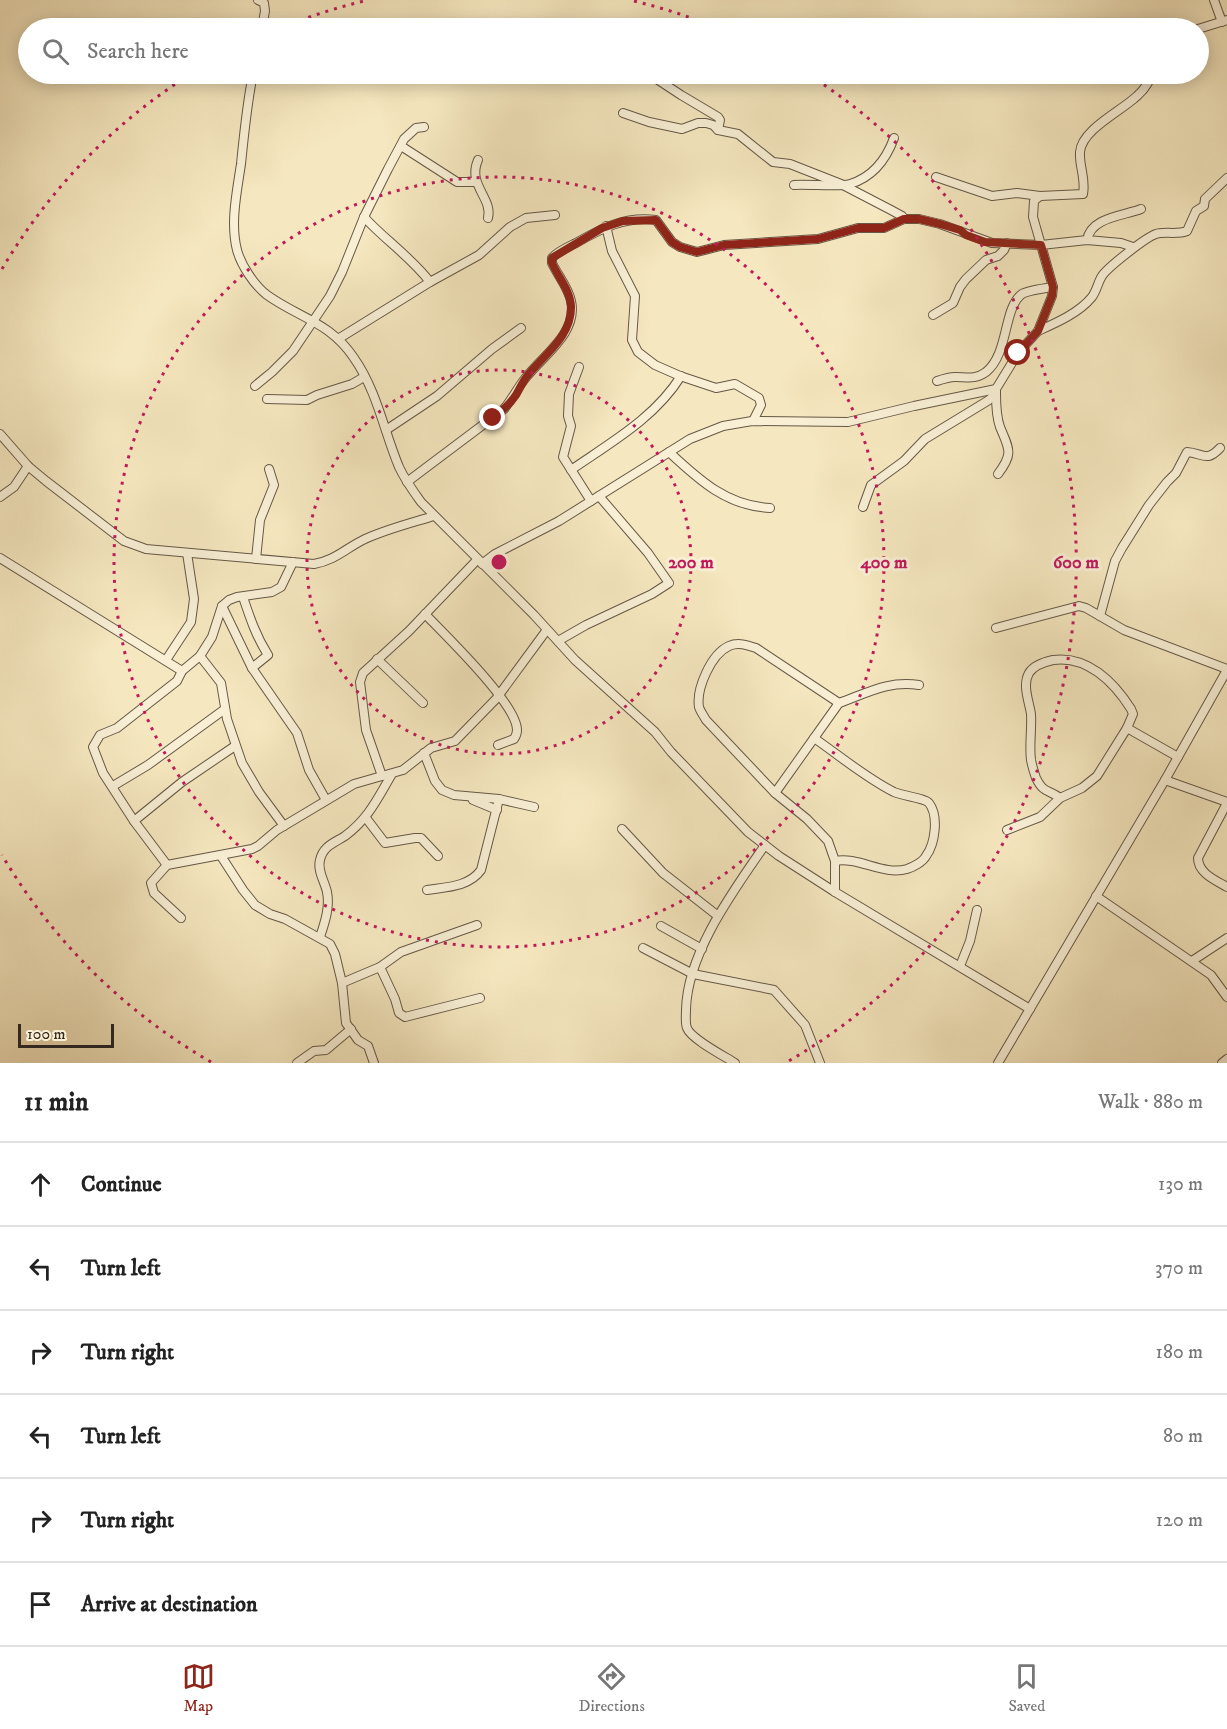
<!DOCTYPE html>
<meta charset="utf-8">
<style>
:root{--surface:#fff;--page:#f6f6f6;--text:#222;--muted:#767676;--line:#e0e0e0;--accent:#8f2418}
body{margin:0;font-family:"IM FELL DW Pica",serif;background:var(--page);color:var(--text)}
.scale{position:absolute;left:18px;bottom:15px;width:96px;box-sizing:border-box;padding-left:6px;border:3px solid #35281e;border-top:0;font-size:16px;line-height:21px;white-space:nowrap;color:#35281e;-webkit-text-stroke:4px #f8efd5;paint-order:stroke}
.stop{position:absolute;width:18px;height:18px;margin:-14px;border:4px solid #8f2418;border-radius:50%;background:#fff}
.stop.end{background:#8f2418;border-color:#fff;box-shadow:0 2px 6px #0008}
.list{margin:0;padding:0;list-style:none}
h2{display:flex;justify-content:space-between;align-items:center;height:78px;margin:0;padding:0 24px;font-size:26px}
h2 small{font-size:20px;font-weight:400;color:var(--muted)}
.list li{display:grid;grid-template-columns:39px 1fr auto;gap:18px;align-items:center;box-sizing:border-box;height:84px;padding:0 24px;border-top:2px solid var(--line)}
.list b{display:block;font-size:22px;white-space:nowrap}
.list em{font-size:20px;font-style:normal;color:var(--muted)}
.icon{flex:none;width:33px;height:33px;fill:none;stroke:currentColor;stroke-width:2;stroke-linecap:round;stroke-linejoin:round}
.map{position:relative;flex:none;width:1227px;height:1063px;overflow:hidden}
.search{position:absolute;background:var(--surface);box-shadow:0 3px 15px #0003;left:18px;right:18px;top:18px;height:66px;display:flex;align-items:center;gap:15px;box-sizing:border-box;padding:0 21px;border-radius:33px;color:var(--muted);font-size:22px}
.sheet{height:582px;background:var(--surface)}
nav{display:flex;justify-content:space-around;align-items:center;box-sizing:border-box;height:84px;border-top:2px solid var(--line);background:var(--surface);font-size:16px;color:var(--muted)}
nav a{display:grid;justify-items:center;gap:3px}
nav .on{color:var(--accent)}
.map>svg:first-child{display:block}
</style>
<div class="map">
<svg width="1227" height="1063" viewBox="0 0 1227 1063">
<rect width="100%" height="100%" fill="#f5e7bf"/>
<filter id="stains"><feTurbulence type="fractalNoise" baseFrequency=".00333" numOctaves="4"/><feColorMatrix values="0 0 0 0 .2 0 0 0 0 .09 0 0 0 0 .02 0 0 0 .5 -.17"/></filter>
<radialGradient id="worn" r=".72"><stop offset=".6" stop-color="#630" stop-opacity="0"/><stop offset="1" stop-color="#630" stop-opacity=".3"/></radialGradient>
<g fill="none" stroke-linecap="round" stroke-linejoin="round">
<g stroke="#655846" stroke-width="10">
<g id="minor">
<polyline points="258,0 264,3 265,11 262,28"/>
<polyline points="1214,0 1222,22"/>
<polyline points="1198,29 1227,20"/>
<path d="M 253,74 C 247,103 244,134 241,164 C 237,191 230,223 237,250 C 241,265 254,285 267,295 C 299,318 330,322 354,358 C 377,391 384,431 399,467 C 405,480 413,491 421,502 L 534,615 L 575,660 L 655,732 L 671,752 L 748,832 L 779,856 L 835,892 L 1030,1009"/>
<polyline points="649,74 681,95 718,117 720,120 718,130"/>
<polyline points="623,113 649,122 682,129 698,123 706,123 713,125 718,130 738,134 773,162 790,164 841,184 891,210 902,216 904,219"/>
<polyline points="401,146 457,182 476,182"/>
<path d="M 478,160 C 467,185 493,198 488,218"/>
<polyline points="936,177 992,196 1017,193 1040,196"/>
<path d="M 794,185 C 807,184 842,187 850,184 C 873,177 886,160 894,138"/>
<path d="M 364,217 C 385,240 411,257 430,282"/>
<polyline points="606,226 612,251 635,296 632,340 638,352 655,365 680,376 716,388 735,384 759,398 761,405 753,421"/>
<path d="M 1087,240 C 1091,217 1123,216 1141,209"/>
<polyline points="933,315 953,303 960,287 966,279 986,260 998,256 1004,250 1007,243"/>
<path d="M 1038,331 C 1056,323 1079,313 1092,297 C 1097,290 1098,282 1102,276 C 1107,268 1146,237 1156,234 C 1163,231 1177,235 1187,231 L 1196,211 L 1204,206 L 1205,199 L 1227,178"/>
<polyline points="338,339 430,282 479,255 510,227 526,218 555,215"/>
<polyline points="579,367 569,394 568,416 571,426 563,457 591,501"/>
<path d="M 937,381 C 943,379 949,377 955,377 C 967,377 975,380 986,372 C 1009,354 1003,308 1022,294 C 1027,291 1046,288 1053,287"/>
<polyline points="255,386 272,372 293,351 330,296 342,272 364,217 388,169 404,139 416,128 424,127"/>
<path d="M 996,393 C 996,404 996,416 1000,427 C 1009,449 1014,453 998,474"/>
<polyline points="267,399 307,400 317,395 352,384 364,377"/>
<polyline points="386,430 437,396 492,349 521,328"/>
<path d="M 0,434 L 28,466 L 46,481 L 124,541 L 146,549 L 314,564 C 336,560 346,548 365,539 C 387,529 411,523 434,516"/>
<path d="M 669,452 C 699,480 727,506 770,508"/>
<path d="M 571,470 C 610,443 655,418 681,376"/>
<path d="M 407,482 L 504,409 C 513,398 519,385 528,375 C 545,354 578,332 571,301 C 568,287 558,276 552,263 L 552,258 C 558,251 568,247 576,243 C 602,228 625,216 656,220 L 672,242 L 680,247 L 697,252 L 724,245 L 818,239 L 858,228 L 884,228 L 904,219 L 919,219 L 940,224 L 992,243 L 1041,245 L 1087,240 L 1121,243 L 1133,247"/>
<polyline points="0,497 14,487 28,466"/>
<polyline points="863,507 871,485 904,461 925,439 989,400 996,393 996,389"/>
<polyline points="0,558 182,671"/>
<polyline points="256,559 260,520 274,485 269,469"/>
<path d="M 482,564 L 495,554 L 559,521 L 690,439 L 723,426 L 752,421 L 848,422 L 914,406 L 996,389 L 1018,353 L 1038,331 L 1052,296 L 1053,287 L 1033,217 L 1034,201 L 1040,196 L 1083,194 C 1086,179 1079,166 1080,152 C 1082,128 1126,109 1140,93 C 1146,88 1149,80 1153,74"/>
<path d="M 243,597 C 250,618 256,636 268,655 L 252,668"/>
<polyline points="222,606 252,668 297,733 309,770 326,800"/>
<path d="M 425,614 C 445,635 517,704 517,730 C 517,734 516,736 514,739 L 498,745"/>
<path d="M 1100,616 L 1115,561 L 1122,548 L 1149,505 L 1167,482 L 1176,473 L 1187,452 C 1203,453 1206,463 1220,448"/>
<polyline points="996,628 1079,606 1086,608 1124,630 1227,669"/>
<polyline points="558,641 586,625 652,594 669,583 648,553 599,496"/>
<polyline points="200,656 221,683 227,719 242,763 259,792 284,826"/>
<polyline points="377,659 423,703"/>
<polyline points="166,660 191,622 194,599 187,553"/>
<path d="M 814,738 C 840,756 866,778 894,792 C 903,796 925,798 929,803 C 939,816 935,844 926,856 C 923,862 913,867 907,869 C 883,876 858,856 835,861"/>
<polyline points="424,753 435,781 442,790 454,795 499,799 534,807"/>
<polyline points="382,776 366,730 360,682 363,673 409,631 477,560"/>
<polyline points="1165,780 1227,802"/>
<polyline points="113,786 148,765 225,709"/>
<polyline points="775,793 839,703"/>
<path d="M 1060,798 C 1048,789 1044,794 1036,778 C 1034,772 1032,766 1031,760 C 1029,745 1032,729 1031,714 C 1029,701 1022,685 1029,673 C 1034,665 1044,662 1053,660 C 1087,655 1114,682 1131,709 L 1133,714 L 1127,728"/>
<polyline points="473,800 497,810"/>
<path d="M 1227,803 L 1198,858 C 1198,873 1215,880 1227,887"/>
<polyline points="366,818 385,843 415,838 421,838 438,856"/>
<polyline points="134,821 182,782 235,746"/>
<polyline points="622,829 663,873 718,916"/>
<polyline points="1007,830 1040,817 1060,798 1082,788 1097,776 1127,728 1178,757"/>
<polyline points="221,856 243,890 255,905 270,914 285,919 330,944 335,954 342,983 346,1023 358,1040 368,1046 374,1063"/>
<polyline points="167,865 134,821 103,773 93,747 100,735 117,728 177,681 182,671 200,656 212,637 222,606 229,600 237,597 272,592 281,587 293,562"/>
<path d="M 427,890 C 446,887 469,887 481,870 L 499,799"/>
<path d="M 835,892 L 835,861 L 828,841 L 807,819 L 775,793 L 706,720 C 704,716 700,711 699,707 C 696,689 711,654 729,646 C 738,642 747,645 756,648 L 839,703 C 867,693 889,680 919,685"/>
<polyline points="1096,896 1211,975 1227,997"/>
<polyline points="181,918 154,893 151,883 167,865 252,849 258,846 277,830 354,784 403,770 431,748 455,741 496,699 546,631"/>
<polyline points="661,926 702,949"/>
<path d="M 320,937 C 325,922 330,907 327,892 C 325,882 317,871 320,860 C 323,846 334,843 345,836 C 369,818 377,799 392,774"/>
<polyline points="643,948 693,974 774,990 805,1025 820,1063"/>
<polyline points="1192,961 1227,938"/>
<polyline points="960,966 970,941 977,910"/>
<polyline points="380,967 395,999 399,1013 405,1017 480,998"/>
<polyline points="342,983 380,967 401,952 477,925"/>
<polyline points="297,1063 314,1051 326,1050 351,1029"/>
<path d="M 735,1063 C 724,1056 691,1039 687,1028 C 685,1023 686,1015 686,1010 C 687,953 734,890 765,845"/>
<polyline points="998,1063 1165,780 1227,670"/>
<polyline points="1222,1063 1227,1059"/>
</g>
</g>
<use href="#minor" stroke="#f8efd5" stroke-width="8"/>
</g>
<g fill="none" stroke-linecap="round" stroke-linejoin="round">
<path stroke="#8f2418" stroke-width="8" d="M 493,418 C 502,411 510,404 516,395 C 520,388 523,381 528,375 C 545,354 572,336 571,306 C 570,290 558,277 552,263 L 552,258 L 602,228 L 623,221 L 656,220 L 672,242 L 680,247 L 697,252 L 724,245 L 818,239 L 858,228 L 884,228 L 904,219 L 919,219 L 940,224 L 960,230 L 966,235 L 985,242 L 1041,245 L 1053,287 L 1052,296 L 1038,331 L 1018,353"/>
</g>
<g fill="none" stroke="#c2185b" stroke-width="3" stroke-dasharray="3 6">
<circle cx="499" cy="562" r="192"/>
<circle cx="499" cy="562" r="385"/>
<path d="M211 1062A577 577 0 0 1 2 855M2 269A577 577 0 0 1 189 75M283 27A577 577 0 0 1 364 1M634 1A577 577 0 0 1 715 27M809 75A577 577 0 0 1 787 1062"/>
</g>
<circle cx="499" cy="562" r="9" fill="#c2185b" stroke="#f8efd5" stroke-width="3"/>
<g font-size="18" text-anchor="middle" font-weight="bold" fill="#c2185b" stroke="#f8efd5" stroke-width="6" stroke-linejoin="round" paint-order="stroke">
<text x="691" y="568">200 m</text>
<text x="884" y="568">400 m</text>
<text x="1076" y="568">600 m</text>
</g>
<rect width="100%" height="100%" filter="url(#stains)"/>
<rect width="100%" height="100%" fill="url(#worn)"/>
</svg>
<div class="scale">100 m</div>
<div class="stop" style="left:1018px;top:353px"></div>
<div class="stop end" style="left:493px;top:418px"></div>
<div class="search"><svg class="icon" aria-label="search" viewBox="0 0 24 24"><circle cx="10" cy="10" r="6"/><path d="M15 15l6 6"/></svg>Search here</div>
</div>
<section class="sheet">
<h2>11 min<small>Walk · 880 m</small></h2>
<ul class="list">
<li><svg class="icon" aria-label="ahead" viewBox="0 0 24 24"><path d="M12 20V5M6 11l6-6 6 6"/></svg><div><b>Continue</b></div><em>130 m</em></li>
<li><svg class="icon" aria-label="left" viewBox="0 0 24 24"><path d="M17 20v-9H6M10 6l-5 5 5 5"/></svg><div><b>Turn left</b></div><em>370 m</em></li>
<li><svg class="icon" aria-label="right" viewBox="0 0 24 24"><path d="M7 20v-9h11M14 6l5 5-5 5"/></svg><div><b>Turn right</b></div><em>180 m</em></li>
<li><svg class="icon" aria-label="left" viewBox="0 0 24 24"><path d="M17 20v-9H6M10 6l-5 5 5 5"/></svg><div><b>Turn left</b></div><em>80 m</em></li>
<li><svg class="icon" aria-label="right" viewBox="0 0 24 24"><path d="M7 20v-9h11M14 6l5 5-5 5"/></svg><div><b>Turn right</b></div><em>120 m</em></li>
<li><svg class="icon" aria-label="arrive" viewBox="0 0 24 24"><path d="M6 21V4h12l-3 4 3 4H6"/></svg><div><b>Arrive at destination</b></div></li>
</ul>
</section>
<nav>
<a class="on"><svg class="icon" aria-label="map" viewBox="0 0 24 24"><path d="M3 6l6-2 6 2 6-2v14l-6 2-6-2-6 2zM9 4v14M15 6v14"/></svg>Map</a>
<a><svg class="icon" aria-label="directions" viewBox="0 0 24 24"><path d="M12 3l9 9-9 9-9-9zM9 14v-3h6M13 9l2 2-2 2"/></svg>Directions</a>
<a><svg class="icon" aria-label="saved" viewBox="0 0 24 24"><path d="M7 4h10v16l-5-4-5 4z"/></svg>Saved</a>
</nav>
